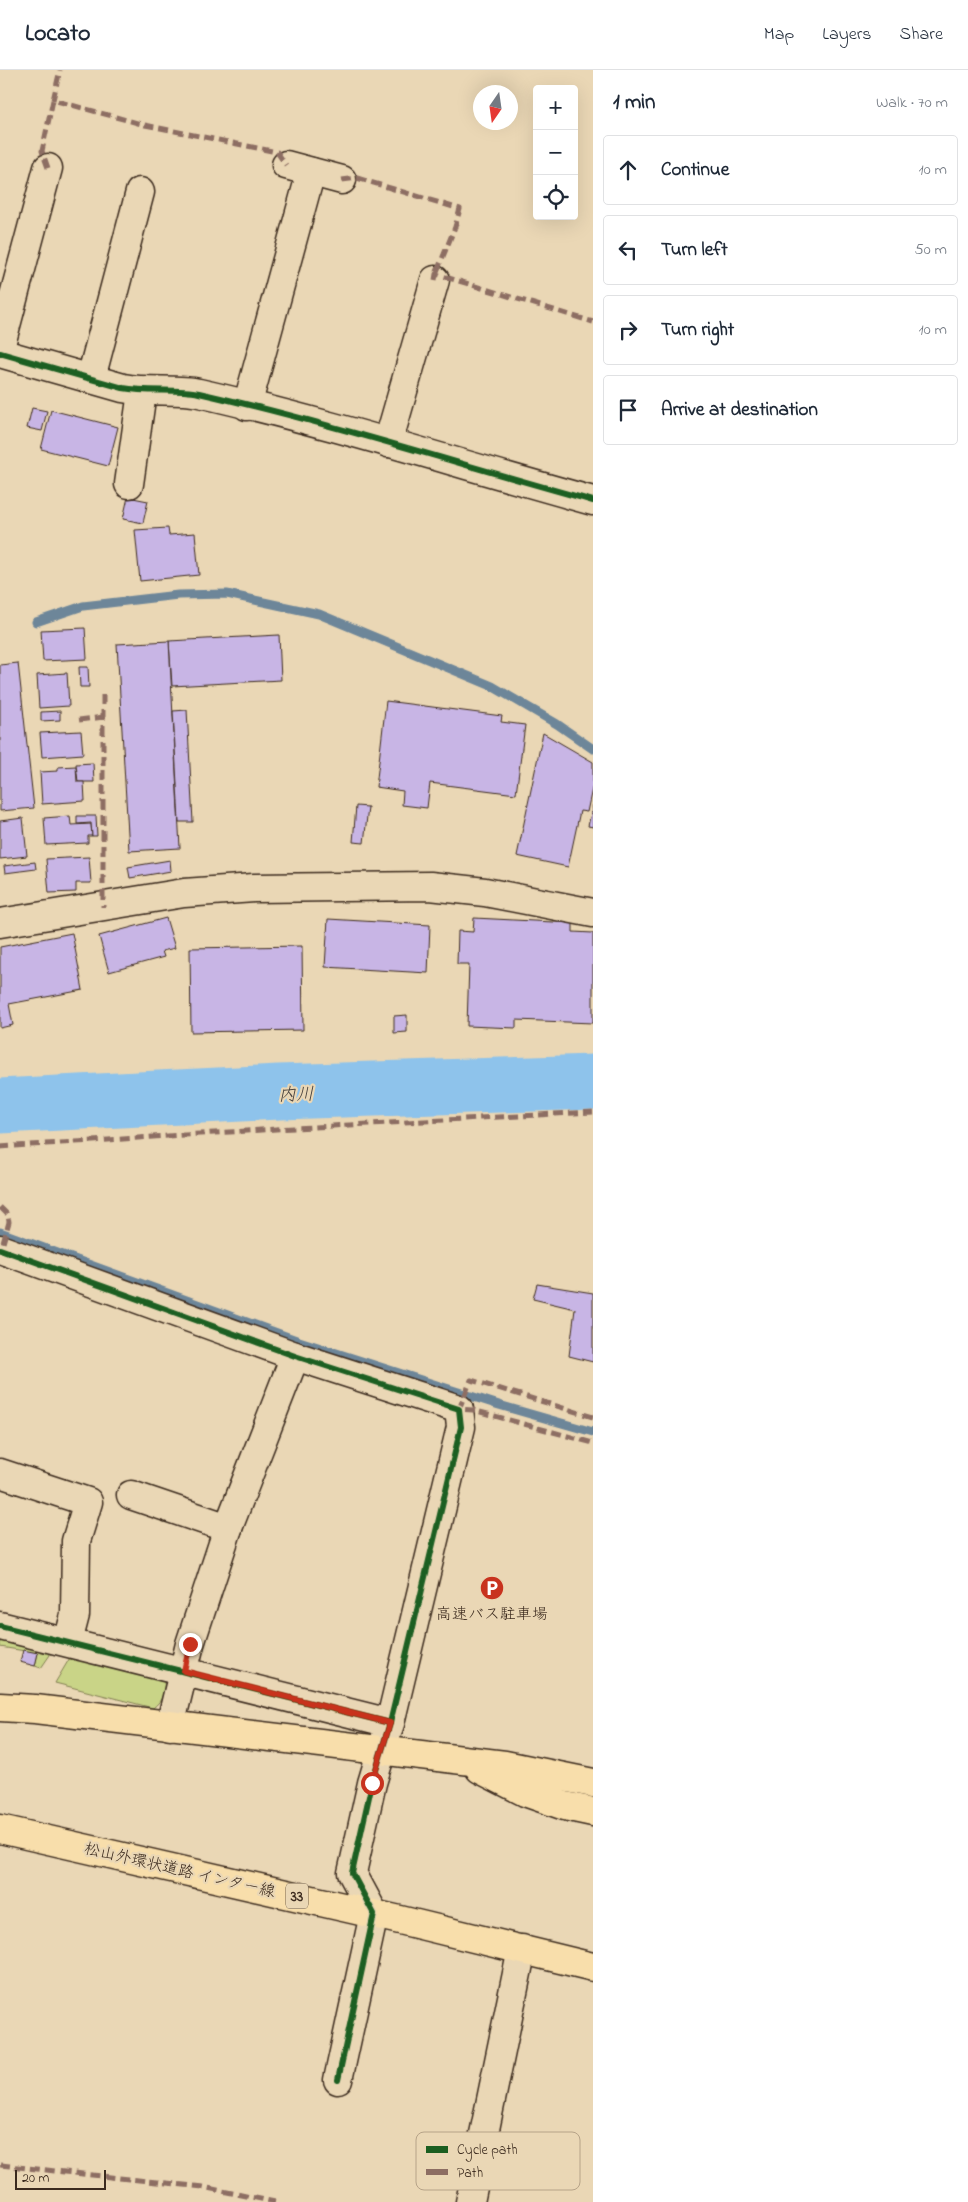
<!DOCTYPE html>
<meta charset="utf-8">
<style>
:root{--surface:#fff;--page:#f6f6f7;--text:#1f2937;--muted:#747a83;--line:#e0e1e3}
body{margin:0;font-family:"Indie Flower","Klee One",sans-serif;background:var(--page);color:var(--text)}
.controls{position:absolute;right:15px;top:15px;display:grid;overflow:hidden;border-radius:5px;box-shadow:0 5px 20px #0002}
.controls button{width:45px;height:45px;display:grid;place-items:center;padding:0;border:0;border-bottom:1px solid var(--line);background:var(--surface);color:var(--text);font:25px sans-serif}
.compass{position:absolute;left:473px;top:15px;width:45px;height:45px;border-radius:50%;background:var(--surface);box-shadow:0 5px 20px #0002;rotate:193deg}
.scale{position:absolute;left:15px;bottom:12px;width:91px;box-sizing:border-box;padding-left:5px;border:2px solid #3b2a1e;border-top:0;font-size:14px;line-height:18px;white-space:nowrap;color:#3b2a1e;-webkit-text-stroke:4px #ead7b5;paint-order:stroke}
.stop{position:absolute;width:15px;height:15px;margin:-11px;border:4px solid #c8321e;border-radius:50%;background:#fff}
.stop.end{background:#c8321e;border-color:#fff;box-shadow:0 1px 5px #0008}
.list{margin:0;padding:0;list-style:none}
h2{display:flex;justify-content:space-between;align-items:center;height:65px;margin:0;padding:0 20px;font-size:21px}
h2 small{font-size:16px;font-weight:400;color:var(--muted)}
.list li{display:grid;grid-template-columns:32px 1fr auto;gap:15px;align-items:center;box-sizing:border-box;height:70px;margin:0 10px 10px;padding:0 10px;border:1px solid var(--line);border-radius:5px}
.list b{display:block;font-size:19px;white-space:nowrap}
.list em{font-size:16px;font-style:normal;color:var(--muted)}
.icon{flex:none;width:28px;height:28px;fill:none;stroke:currentColor;stroke-width:2;stroke-linecap:round;stroke-linejoin:round}
.map{position:relative;flex:none;width:593px;height:2132px;overflow:hidden}
header{display:flex;align-items:center;gap:30px;box-sizing:border-box;height:70px;padding:0 25px;background:var(--surface);border-bottom:1px solid var(--line)}
header strong{font-size:24px}
nav{display:flex;gap:28px;margin-inline-start:auto;font-size:18px}
main{display:flex}
aside{flex:1;background:var(--surface)}
.map>svg:first-child{display:block}
</style>
<header>
<strong>Locato</strong>
<nav><a>Map</a><a>Layers</a><a>Share</a></nav>
</header>
<main>
<div class="map">
<svg width="593" height="2132" viewBox="0 0 593 2132">
<rect width="100%" height="100%" fill="#ead7b5"/>
<filter id="ink" filterUnits="userSpaceOnUse"><feTurbulence type="fractalNoise" baseFrequency=".02" numOctaves="2"/><feDisplacementMap in="SourceGraphic" scale="10" xChannelSelector="R" yChannelSelector="G"/><feConvolveMatrix kernelMatrix="1 2 1 2 8 2 1 2 1" color-interpolation-filters="sRGB"/></filter>
<g filter="url(#ink)">
<g fill="#c9d487" stroke="#827f52">
<polygon points="0,1569 52,1582 41,1598 35,1596 38,1583 0,1577"/>
<path d="M 71,1586 L 164,1610 C 165,1622 163,1630 153,1638 L 55,1613 Z"/>
</g>
<g fill="none" stroke-linecap="round" stroke-linejoin="round">
<g stroke="#6d8699" stroke-width="9">
<polyline points="36,552 83,536 178,525 227,524 319,544 492,616 557,654 593,679"/>
<polyline points="0,1162 299,1271 499,1335 593,1362"/>
</g>
<polyline stroke="#8ec3eb" stroke-width="55" points="0,1036 279,1022 593,1012"/>
</g>
<g fill="#c8b5e5" stroke="#3b2a1e">
<polygon points="32,338 47,341 42,361 27,358"/>
<polygon points="51,340 118,357 108,396 41,379"/>
<polygon points="128,427 148,431 143,453 123,449"/>
<polygon points="168,458 169,465 195,463 199,505 140,511 135,460"/>
<polygon points="85,558 87,589 43,591 41,560"/>
<polygon points="279,565 281,610 172,616 169,571"/>
<polygon points="169,571 180,778 129,781 117,574"/>
<polygon points="18,593 34,738 0,741 0,595"/>
<polygon points="79,597 88,597 89,617 80,617"/>
<polygon points="67,603 69,636 39,638 37,605"/>
<polygon points="386,631 502,646 501,652 525,655 516,724 430,713 427,738 402,735 403,721 376,717"/>
<polygon points="187,640 193,752 179,752 173,641"/>
<polygon points="60,641 60,650 41,651 41,642"/>
<polygon points="81,661 83,684 42,687 40,663"/>
<polygon points="543,663 593,692 593,714 587,742 580,741 568,797 517,786"/>
<polygon points="93,693 94,712 78,712 76,694"/>
<polygon points="76,696 77,712 84,712 85,731 42,734 40,702 58,701 58,697"/>
<polygon points="593,735 593,757 588,756"/>
<polygon points="356,736 368,737 364,773 353,772"/>
<polygon points="70,746 71,755 91,754 92,766 88,766 88,773 46,775 44,748"/>
<polygon points="77,746 96,746 97,766 92,766 91,753 77,754"/>
<polygon points="23,748 27,786 0,789 0,751"/>
<polygon points="89,787 91,813 76,813 76,822 49,823 46,789"/>
<polygon points="170,790 171,801 130,808 128,797"/>
<polygon points="35,792 36,799 5,803 4,796"/>
<polygon points="166,848 175,878 162,881 164,887 109,902 99,866"/>
<polygon points="474,848 573,853 573,862 593,863 593,953 516,950 516,958 467,956 469,894 457,894 458,861 473,862"/>
<polygon points="328,849 430,855 428,903 325,897"/>
<polygon points="72,863 83,920 9,934 13,955 0,958 0,877"/>
<polygon points="302,876 303,960 191,962 190,878"/>
<polygon points="407,945 407,962 394,963 394,946"/>
<polygon points="537,1214 593,1223 593,1292 569,1286 575,1239 533,1229"/>
<polygon points="23,1580 38,1583 35,1596 20,1592"/>
</g>
<g fill="none" stroke-linecap="round" stroke-linejoin="round">
<g stroke="#3b2a1e" stroke-width="31">
<g id="street">
<polyline points="286,95 342,110"/>
<polyline points="0,278 48,98"/>
<path d="M 0,283 L 123,318 C 148,323 177,318 199,323 C 331,353 462,395 593,431"/>
<polyline points="91,308 140,122"/>
<polyline points="247,336 311,102"/>
<polyline points="388,373 435,210"/>
<polyline points="129,414 142,322"/>
<polyline points="0,853 184,823 254,818 430,816 485,822 593,843"/>
<polyline points="0,1179 295,1286 459,1339 461,1357 390,1653"/>
<polyline points="0,1403 88,1432 76,1471 75,1545 68,1572"/>
<polyline points="131,1425 228,1458"/>
<polyline points="0,1556 390,1653 372,1713 352,1803 374,1844 338,2010"/>
<polyline points="170,1656 190,1574 228,1458 295,1286"/>
<polyline points="470,2132 522,1879"/>
</g>
</g>
<g stroke="#3b2a1e" stroke-width="31">
<g id="highway">
<polyline points="0,1637 35,1639 505,1695 593,1713"/>
<polyline points="480,1699 525,1722 565,1736 593,1742"/>
<polyline points="0,1759 400,1850 593,1897"/>
</g>
</g>
<use href="#street" stroke="#ead7b5" stroke-width="28"/>
<use href="#highway" stroke="#f8deab" stroke-width="28"/>
<g stroke="#8d6e63" stroke-width="5" stroke-dasharray="10 5" stroke-linecap="butt">
<polyline points="53,30 60,0"/>
<polyline points="48,98 42,81 53,30 145,55 277,82 286,95"/>
<polyline points="342,110 357,108 460,139 455,157 436,204"/>
<polyline points="435,210 436,204 593,252"/>
<polyline points="103,625 103,837"/>
<polyline points="79,650 104,647"/>
<polyline points="0,1077 276,1059 593,1042"/>
<polyline points="0,1137 8,1145 9,1152 1,1180"/>
<polyline points="593,1347 471,1310 459,1339 473,1340 593,1373"/>
<polyline points="0,2095 203,2117 275,2132"/>
</g>
<g stroke="#ead7b5" stroke-width="9">
<g id="cycleway">
<path d="M 0,283 L 123,318 C 148,323 177,318 199,323 C 331,353 462,395 593,431"/>
<polyline points="0,1179 295,1286 459,1339 461,1357 390,1653"/>
<polyline points="0,1556 390,1653 372,1713 352,1803 374,1844 338,2010"/>
</g>
</g>
<use href="#cycleway" stroke="#1b5e20" stroke-width="6"/>
</g>
</g>
<g fill="none" stroke-linecap="round" stroke-linejoin="round" filter="url(#ink)">
<polyline stroke="#c8321e" stroke-width="6" points="190,1574 184,1601 390,1653 372,1713"/>
</g>
<defs>
<g id="parking-disc" transform="scale(1.25)"><circle r="9.5" fill="#c8321e" stroke="#ead7b5"/><path d="M-3.5-5.5H1a3.5 3.5 0 0 1 0 7H-1V5.5H-3.5ZM-1-3.4V-.6H.8a1.4 1.4 0 0 0 0-2.8Z" fill="#fff"/></g>
</defs>
<g fill-rule="evenodd">
<use href="#parking-disc" x="492" y="1518"/>
</g>
<g text-anchor="middle" stroke-width="4.5" stroke-linejoin="round" paint-order="stroke">
<rect fill="#ead7b5" stroke="#705e4b" stroke-width="1" x="286" y="1813.5" width="22" height="25" rx="4"/>
<g font-size="15" font-weight="bold" fill="#3b2a1e">
<text x="297" y="1831">33</text>
</g>
<g font-size="16" fill="#3b2a1e" stroke="#ead7b5">
<text x="492" y="1549">高速バス駐車場</text>
</g>
<g font-size="16" fill="#3b2a1e" stroke="#ead7b5">
<text transform="translate(180 1799) rotate(13)" y="6">松山外環状道路 インター線</text>
</g>
<g font-size="18" font-style="italic" fill="#47413d" stroke="#ead7b5">
<text transform="translate(296 1024) rotate(-2)" y="6">内川</text>
</g>
</g>
<rect x="416" y="2062" width="164" height="58" rx="8" fill="#ead7b5" stroke="#b6a388" stroke-width="1"/>
<rect x="426" y="2076" width="22" height="7" fill="#1b5e20"/>
<rect x="426" y="2099" width="22" height="6" fill="#8d6e63"/>
<g font-size="14" fill="#3b2a1e">
<text x="457" y="2084">Cycle path</text>
<text x="457" y="2107">Path</text>
</g>
</svg>
<div class="controls">
<button>+</button>
<button>−</button>
<button><svg class="icon" aria-label="locate" viewBox="0 0 24 24"><circle cx="12" cy="12" r="6"/><path d="M12 2v4M12 18v4M2 12h4M18 12h4"/></svg></button>
</div>
<svg class="compass" viewBox="-18 -18 36 36"><path d="M0-13l5 13h-10z" fill="#e53935"/><path d="M0 13l5-13h-10z" fill="#747a83"/></svg>
<div class="scale">20 m</div>
<div class="stop" style="left:372px;top:1713px"></div>
<div class="stop end" style="left:190px;top:1574px"></div>
</div>
<aside>
<h2>1 min<small>Walk · 70 m</small></h2>
<ul class="list">
<li><svg class="icon" aria-label="ahead" viewBox="0 0 24 24"><path d="M12 20V5M6 11l6-6 6 6"/></svg><div><b>Continue</b></div><em>10 m</em></li>
<li><svg class="icon" aria-label="left" viewBox="0 0 24 24"><path d="M17 20v-9H6M10 6l-5 5 5 5"/></svg><div><b>Turn left</b></div><em>50 m</em></li>
<li><svg class="icon" aria-label="right" viewBox="0 0 24 24"><path d="M7 20v-9h11M14 6l5 5-5 5"/></svg><div><b>Turn right</b></div><em>10 m</em></li>
<li><svg class="icon" aria-label="arrive" viewBox="0 0 24 24"><path d="M6 21V4h12l-3 4 3 4H6"/></svg><div><b>Arrive at destination</b></div></li>
</ul>
</aside>
</main>
